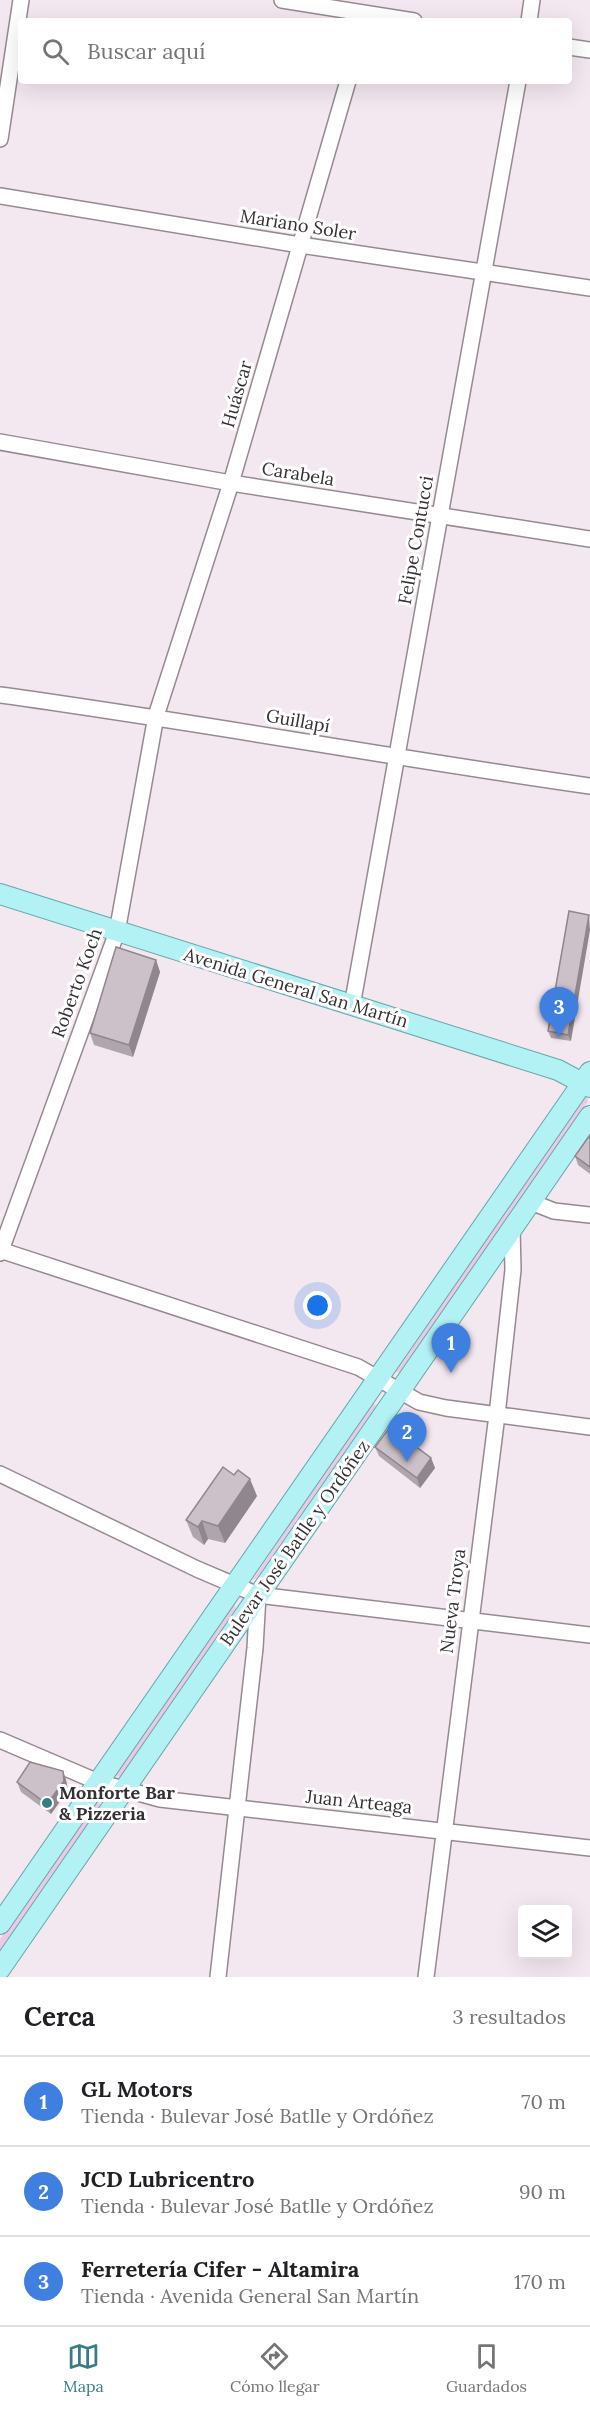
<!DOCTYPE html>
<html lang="es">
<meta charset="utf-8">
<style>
:root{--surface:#fff;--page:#f6f6f6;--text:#202124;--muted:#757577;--line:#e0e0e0;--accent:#357e82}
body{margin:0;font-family:Lora,serif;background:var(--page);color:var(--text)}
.controls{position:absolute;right:18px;bottom:18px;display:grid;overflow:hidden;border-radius:6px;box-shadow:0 6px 24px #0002}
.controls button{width:54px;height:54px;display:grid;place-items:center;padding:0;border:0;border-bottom:2px solid var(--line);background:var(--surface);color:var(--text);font:30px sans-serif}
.you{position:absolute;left:318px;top:1306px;width:21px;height:21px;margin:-15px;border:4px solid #fff;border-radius:50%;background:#1a73e8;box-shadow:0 0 0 9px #1a73e833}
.badge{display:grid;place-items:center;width:39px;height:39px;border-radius:50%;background:var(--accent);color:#fff;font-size:20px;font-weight:700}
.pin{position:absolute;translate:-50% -50px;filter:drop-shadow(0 2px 3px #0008)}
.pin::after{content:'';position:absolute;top:32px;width:21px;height:18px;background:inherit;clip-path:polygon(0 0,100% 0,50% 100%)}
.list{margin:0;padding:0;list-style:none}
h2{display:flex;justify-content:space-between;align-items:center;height:78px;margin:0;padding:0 24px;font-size:26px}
h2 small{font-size:20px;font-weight:400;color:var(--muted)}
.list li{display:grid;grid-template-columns:39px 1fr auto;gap:18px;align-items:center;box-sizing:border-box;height:90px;padding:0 24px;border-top:2px solid var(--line)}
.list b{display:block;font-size:22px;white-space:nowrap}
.list p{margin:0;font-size:20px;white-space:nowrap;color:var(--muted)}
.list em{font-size:20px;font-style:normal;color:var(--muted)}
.icon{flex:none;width:33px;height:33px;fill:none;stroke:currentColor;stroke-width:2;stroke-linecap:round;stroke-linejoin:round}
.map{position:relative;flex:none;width:590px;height:1977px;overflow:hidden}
.search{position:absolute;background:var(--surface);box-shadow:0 6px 24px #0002;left:18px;right:18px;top:18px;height:66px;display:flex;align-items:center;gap:15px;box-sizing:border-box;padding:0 21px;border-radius:6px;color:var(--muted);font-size:22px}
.sheet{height:348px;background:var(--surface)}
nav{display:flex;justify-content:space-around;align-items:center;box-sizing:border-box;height:84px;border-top:2px solid var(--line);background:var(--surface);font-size:16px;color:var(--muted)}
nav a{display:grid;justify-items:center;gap:3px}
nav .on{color:var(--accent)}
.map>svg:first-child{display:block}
</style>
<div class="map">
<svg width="590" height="1977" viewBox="0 0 590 1977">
<rect width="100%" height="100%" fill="#f4e8f0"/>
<g fill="#f0c8e5">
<polygon points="583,1098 587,1098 588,1101 400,1372 396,1372"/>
<polygon points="373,1402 376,1406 256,1579 253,1579"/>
<polygon points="233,1604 236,1608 120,1777 116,1776 115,1773"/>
<polygon points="96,1801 101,1804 0,1950 0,1939"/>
</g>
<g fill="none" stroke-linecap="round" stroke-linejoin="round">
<g stroke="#958a92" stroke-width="18">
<g id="minor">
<polyline points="282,0 414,21"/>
<polyline points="529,21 532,0"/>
<polyline points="569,47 590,50"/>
<polyline points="0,139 21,0"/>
<polyline points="0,196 300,245 590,288"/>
<polyline points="0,442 231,483 590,539"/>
<path d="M 0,695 C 197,722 393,758 590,786"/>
<polyline points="352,1006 518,81"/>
<polyline points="531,1202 554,1211 590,1215"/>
<polyline points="0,1250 358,1367 419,1402 446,1408 590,1427"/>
<polyline points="0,1253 117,932 156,716 231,483 348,81"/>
<polyline points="0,1474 197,1569 258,1595 590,1635"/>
<polyline points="0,1740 98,1782 160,1799 590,1848"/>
<polyline points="218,1977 255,1648 258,1595"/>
<polyline points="426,1977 497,1415 513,1270 512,1229"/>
</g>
</g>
<g stroke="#65a7ab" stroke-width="22">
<g id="major">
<polyline points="0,894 558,1070 590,1087"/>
<polyline points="0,1924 590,1072"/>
<polyline points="0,1969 590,1116"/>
</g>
</g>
<use href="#minor" stroke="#fff" stroke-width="15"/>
<use href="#major" stroke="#b2f1f4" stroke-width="20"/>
</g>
<g fill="#afa6ad">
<polygon points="569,911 571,1041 551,1038 548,1031"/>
<polygon points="156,960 160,972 133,1057 94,1045 90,1033"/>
<polygon points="590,1135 590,1174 578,1165 575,1156"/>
<polygon points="375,1447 431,1458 435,1468 420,1488 379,1456"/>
<polygon points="234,1475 257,1496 225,1543 208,1539 204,1545 193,1537 186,1520"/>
<polygon points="63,1771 66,1780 68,1790 51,1814 21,1792 17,1782"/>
</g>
<g fill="#8f878d">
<polygon points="589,915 590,930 571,1041 568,1035"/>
<polygon points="156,960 160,972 133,1057 129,1045"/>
<polygon points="431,1458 435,1468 420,1488 417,1478"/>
<polygon points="250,1479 257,1496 225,1543 218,1526"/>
<polygon points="202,1521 208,1539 204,1545 198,1527"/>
<polygon points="63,1771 66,1780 68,1790 51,1814 47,1804"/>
</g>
<g fill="#ccc1c9" stroke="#8f878d" stroke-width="1.5">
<polygon points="569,911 589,915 568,1035 548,1031"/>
<polygon points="116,947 156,960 129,1045 90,1033"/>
<polygon points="590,1135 590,1167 575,1156"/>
<polygon points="390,1427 431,1458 417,1478 375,1447"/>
<polygon points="223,1467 234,1475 238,1470 250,1479 218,1526 202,1521 198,1527 186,1520"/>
<polygon points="30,1762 63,1771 64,1781 47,1804 17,1782"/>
</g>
<circle fill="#357e82" stroke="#fff" stroke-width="2" cx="47" cy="1803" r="6"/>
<g text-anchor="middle" stroke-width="6" stroke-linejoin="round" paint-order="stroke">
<g font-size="18" fill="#343033" stroke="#fff">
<text transform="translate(298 225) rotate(9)" y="6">Mariano Soler</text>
<text transform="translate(237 394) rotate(-74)" y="6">Huáscar</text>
<text transform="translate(298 474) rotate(9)" y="6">Carabela</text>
<text transform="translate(416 540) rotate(-80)" y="6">Felipe Contucci</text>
<text transform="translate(298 721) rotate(10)" y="6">Guillapí</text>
<text transform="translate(77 983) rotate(-70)" y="6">Roberto Koch</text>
<text transform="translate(296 988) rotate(17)" y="6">Avenida General San Martín</text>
<text transform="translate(295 1543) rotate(-55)" y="6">Bulevar José Batlle y Ordóñez</text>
<text transform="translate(453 1601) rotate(-83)" y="6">Nueva Troya</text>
<text transform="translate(359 1802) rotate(6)" y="6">Juan Arteaga</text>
</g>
<g font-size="18" font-weight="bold" fill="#343033" stroke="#fff" text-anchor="start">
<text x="59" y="1799">Monforte Bar<tspan x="59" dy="21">&amp; Pizzeria</tspan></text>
</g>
</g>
</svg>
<div class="controls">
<button><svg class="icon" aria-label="layers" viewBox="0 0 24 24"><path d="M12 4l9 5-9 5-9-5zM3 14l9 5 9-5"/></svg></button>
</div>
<div class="you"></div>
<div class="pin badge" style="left:451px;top:1373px;background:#3f7fe0">1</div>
<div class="pin badge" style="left:407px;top:1462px;background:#3f7fe0">2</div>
<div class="pin badge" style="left:559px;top:1037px;background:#3f7fe0">3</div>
<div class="search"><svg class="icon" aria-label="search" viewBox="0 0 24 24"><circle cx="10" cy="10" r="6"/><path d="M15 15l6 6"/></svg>Buscar aquí</div>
</div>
<section class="sheet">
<h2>Cerca<small>3 resultados</small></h2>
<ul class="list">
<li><span class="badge" style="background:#3f7fe0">1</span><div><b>GL Motors</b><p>Tienda · Bulevar José Batlle y Ordóñez</p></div><em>70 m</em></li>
<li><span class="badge" style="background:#3f7fe0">2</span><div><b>JCD Lubricentro</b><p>Tienda · Bulevar José Batlle y Ordóñez</p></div><em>90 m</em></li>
<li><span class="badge" style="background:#3f7fe0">3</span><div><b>Ferretería Cifer - Altamira</b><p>Tienda · Avenida General San Martín</p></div><em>170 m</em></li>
</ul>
</section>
<nav>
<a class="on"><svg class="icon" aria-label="map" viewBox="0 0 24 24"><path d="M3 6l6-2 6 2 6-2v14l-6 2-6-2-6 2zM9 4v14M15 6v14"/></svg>Mapa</a>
<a><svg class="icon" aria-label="directions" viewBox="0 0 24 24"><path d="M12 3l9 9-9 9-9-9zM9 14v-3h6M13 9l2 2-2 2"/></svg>Cómo llegar</a>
<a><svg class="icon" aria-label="saved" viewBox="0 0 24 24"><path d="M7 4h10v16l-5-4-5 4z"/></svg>Guardados</a>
</nav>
